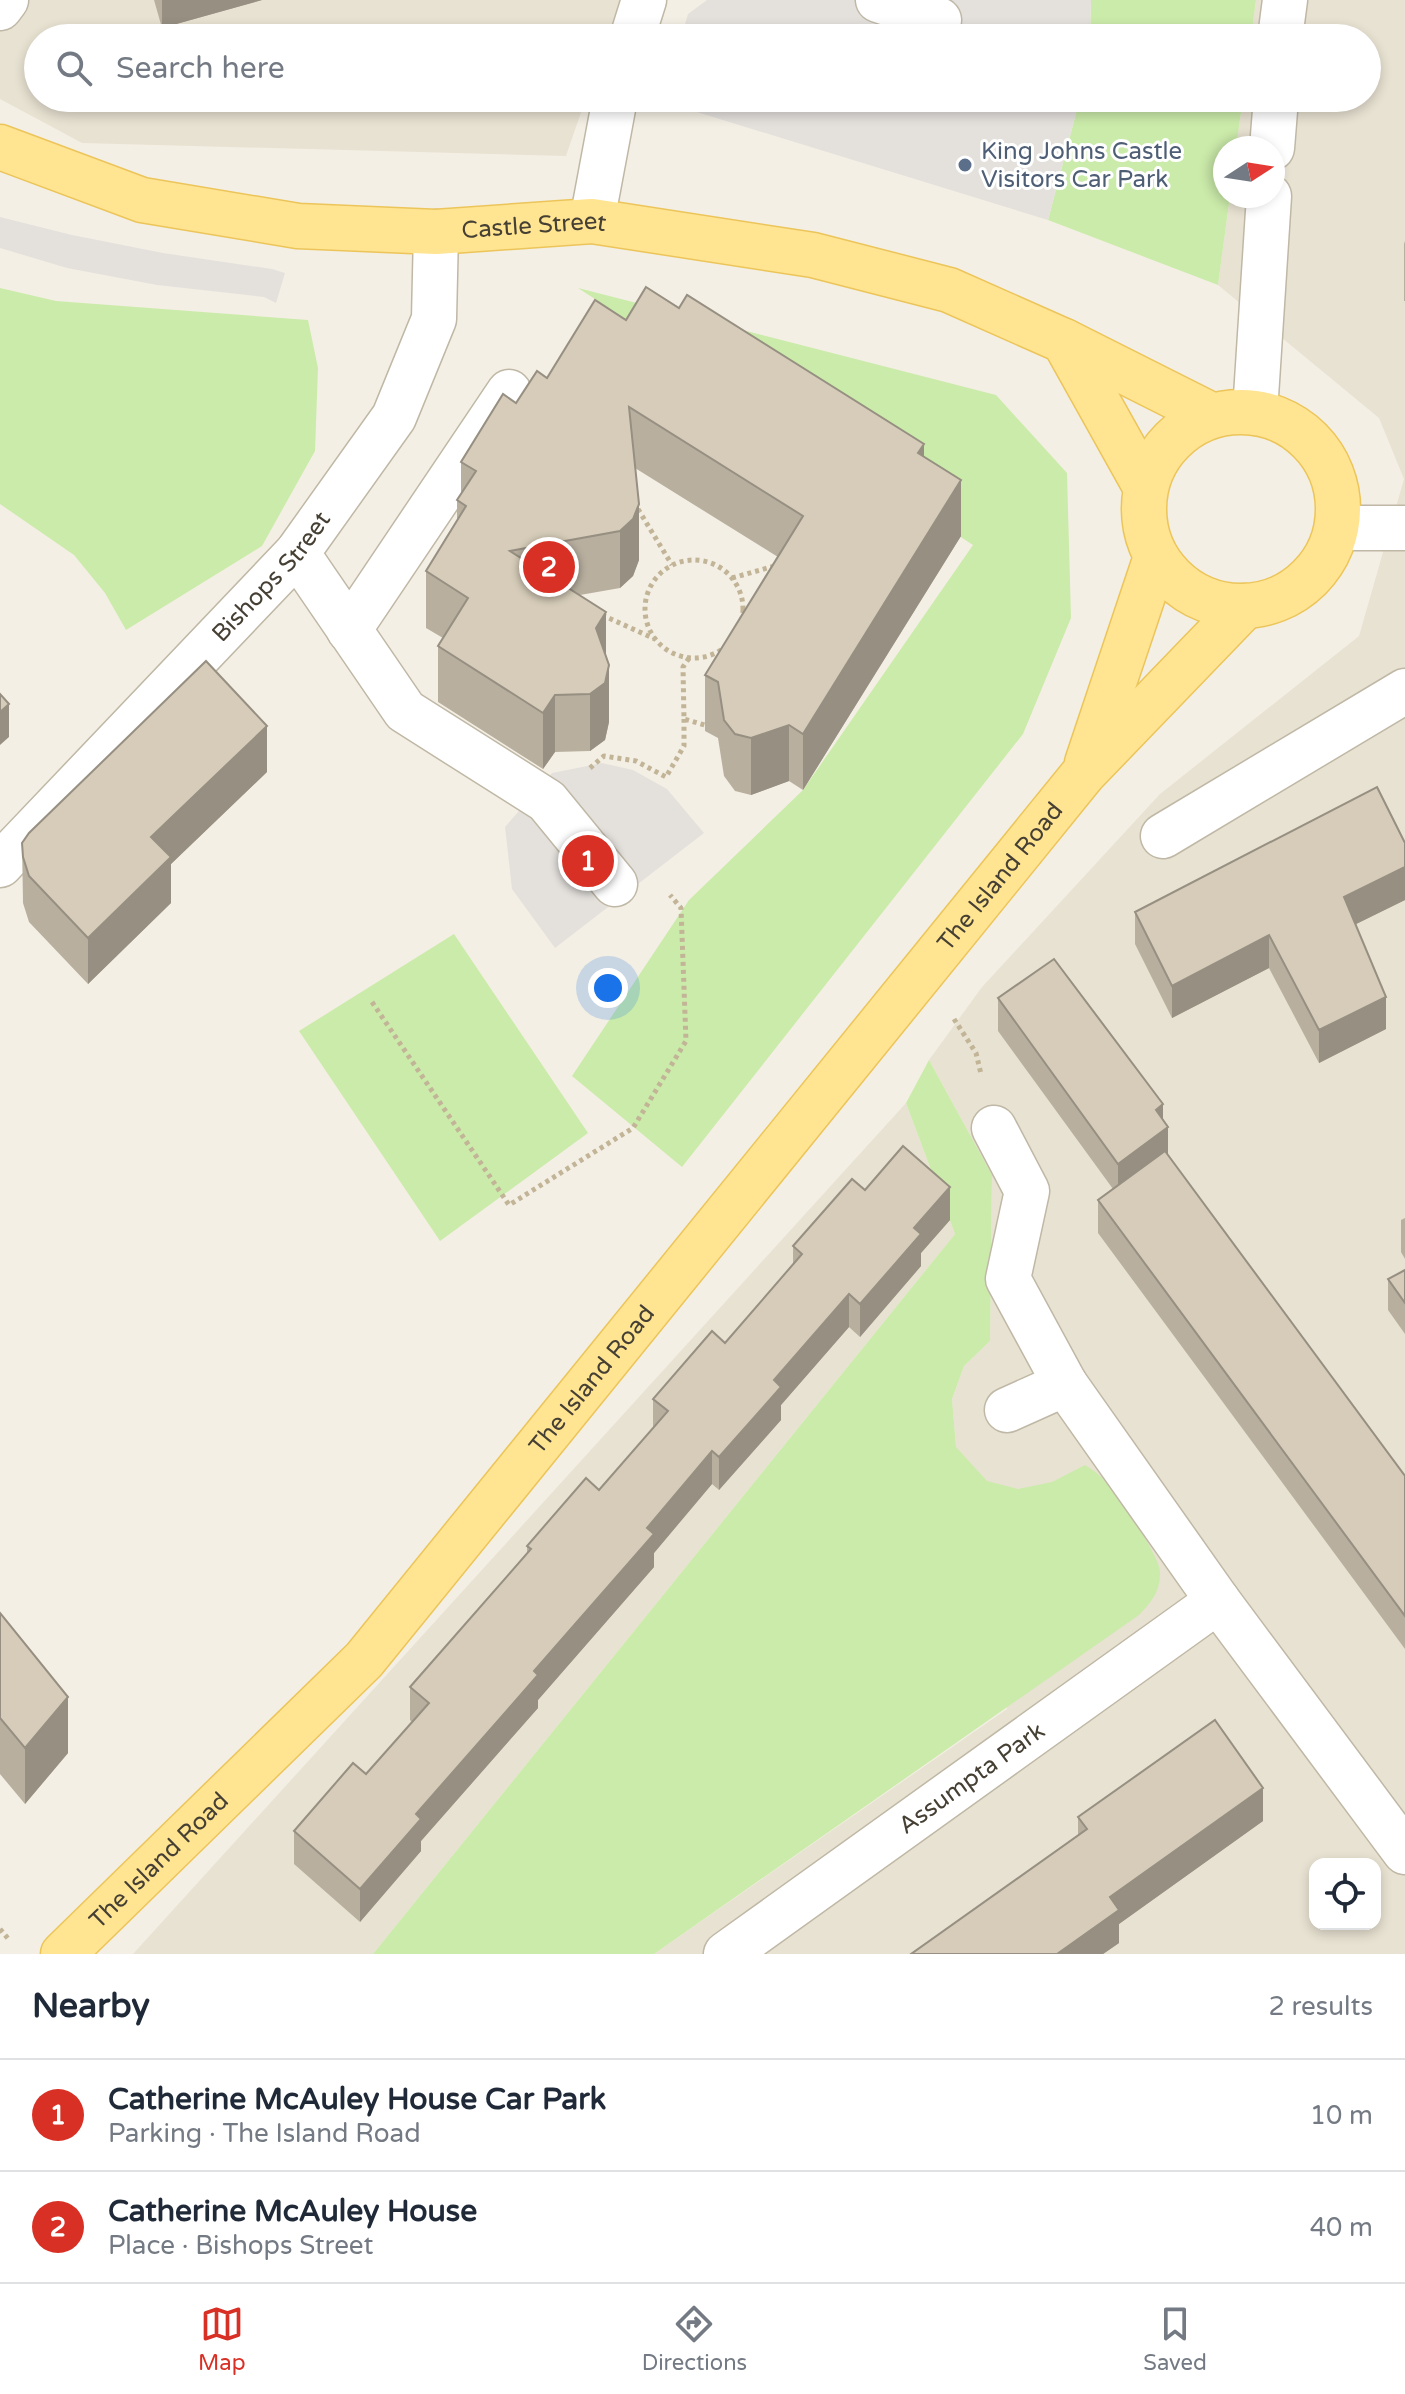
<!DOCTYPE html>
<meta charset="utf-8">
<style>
:root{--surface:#fff;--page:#f2f2f3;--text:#1f2937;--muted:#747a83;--line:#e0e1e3;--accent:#d93025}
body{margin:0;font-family:"Varela Round",sans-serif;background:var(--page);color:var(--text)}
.controls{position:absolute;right:24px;bottom:24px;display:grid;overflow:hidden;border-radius:16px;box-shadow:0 4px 12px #0003}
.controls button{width:72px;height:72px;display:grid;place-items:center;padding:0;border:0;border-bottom:2px solid var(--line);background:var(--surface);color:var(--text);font:40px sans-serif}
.compass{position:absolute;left:1213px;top:136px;width:72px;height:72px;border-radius:50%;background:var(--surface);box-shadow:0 4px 12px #0003;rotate:78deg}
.you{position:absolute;left:608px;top:988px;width:28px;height:28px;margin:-20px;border:6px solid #fff;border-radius:50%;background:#1a73e8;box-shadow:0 0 0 12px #1a73e833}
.badge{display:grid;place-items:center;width:52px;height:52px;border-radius:50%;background:var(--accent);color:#fff;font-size:26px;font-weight:700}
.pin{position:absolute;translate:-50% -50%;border:4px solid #fff;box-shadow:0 2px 8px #0006}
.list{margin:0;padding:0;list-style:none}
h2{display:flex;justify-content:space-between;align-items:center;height:104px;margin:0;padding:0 32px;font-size:34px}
h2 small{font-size:26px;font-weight:400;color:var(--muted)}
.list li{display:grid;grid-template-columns:52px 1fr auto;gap:24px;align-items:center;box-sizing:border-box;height:112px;padding:0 32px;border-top:2px solid var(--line)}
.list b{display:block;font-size:30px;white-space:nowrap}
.list p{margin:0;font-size:26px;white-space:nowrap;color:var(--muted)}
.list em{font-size:26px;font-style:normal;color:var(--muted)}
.icon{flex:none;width:44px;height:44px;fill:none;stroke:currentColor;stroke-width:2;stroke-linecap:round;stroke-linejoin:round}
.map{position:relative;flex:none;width:1405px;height:1954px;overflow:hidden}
.search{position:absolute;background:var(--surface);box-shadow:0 4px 12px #0003;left:24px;right:24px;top:24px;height:88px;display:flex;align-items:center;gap:20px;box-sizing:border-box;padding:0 28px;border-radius:44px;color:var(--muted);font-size:30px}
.sheet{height:328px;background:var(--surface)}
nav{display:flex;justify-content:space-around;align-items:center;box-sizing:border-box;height:112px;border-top:2px solid var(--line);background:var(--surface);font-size:22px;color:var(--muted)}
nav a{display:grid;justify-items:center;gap:4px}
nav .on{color:var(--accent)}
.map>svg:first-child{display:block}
</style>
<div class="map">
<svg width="1405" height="1954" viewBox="0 0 1405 1954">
<rect width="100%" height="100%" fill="#f4efe4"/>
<g fill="#e8e2d2" fill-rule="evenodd">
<polygon points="0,0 620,0 607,38 38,38 38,98 586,98 566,156 82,143 0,99"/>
<path d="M 1256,0 L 1405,0 L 1405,1954 L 654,1954 L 1007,1709 L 956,1447 L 952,1399 L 964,1366 L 990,1341 L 992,1175 L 929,1060 L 982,987 L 1160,794 L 1359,636 L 1404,479 L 1379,418 L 1218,285 L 1230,196 L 1273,196 L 1273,148 L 1236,148 L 1243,98 L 1367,98 L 1367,38 L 1251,38 ZM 1315,1864 L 1375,1864 L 1375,1924 L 1315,1924 Z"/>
<polygon points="906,1103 955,1234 373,1954 133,1954"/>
</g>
<g fill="#cbebaa">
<polygon points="1091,0 1256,0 1251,38 1090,38"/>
<polygon points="1080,98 1243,98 1236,148 1225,148 1225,196 1230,196 1218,285 1048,220"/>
<polygon points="0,288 56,301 308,320 318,368 315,451 262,546 126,630 105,593 74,555 0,504"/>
<polygon points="578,288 996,395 1067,473 1071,618 1023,734 682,1167 572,1076 689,900 803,790 973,545"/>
<polygon points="454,934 588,1133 440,1241 299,1031"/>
<path d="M 929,1060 L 992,1175 L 990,1341 L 964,1366 L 952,1399 L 956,1447 L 987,1481 L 1018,1489 L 1052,1482 L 1085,1465 C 1090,1468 1096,1472 1100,1476 C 1115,1490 1158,1553 1160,1571 C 1161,1590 1152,1602 1139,1615 L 654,1954 L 373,1954 L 955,1234 L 906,1103 Z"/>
</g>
<g fill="#e4e1dd">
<polygon points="707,0 1091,0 1090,38 681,38 688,14"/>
<polygon points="674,98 1080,98 1048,220 687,109"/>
<polygon points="0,217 72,235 163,253 272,269 285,273 276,303 264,297 157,285 67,268 0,248"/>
<polygon points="602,763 633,770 667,789 704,833 555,948 512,889 505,827 552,773"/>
</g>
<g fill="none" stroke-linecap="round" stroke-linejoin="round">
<g stroke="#c0b8a6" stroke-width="47">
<g id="minor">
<polyline points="878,0 939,20"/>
<polyline points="0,8 6,0"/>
<polyline points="632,38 644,0"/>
<polyline points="1280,38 1285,0"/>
<polyline points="1272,148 1276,98"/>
<polyline points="592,221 615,98"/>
<polyline points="1255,412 1269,196"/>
<polyline points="1337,528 1405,528"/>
<polyline points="297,553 405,711 547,801 615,884"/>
<polyline points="349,630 509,392"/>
<polyline points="1163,836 1405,691"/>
<path id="s1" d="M 0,865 L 297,553 L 394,417 L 434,319 L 436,232"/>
<polyline points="994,1128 1027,1191 1008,1279 1065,1384"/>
<polyline points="1007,1410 1065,1384 1218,1601 1405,1852"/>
<path id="s2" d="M 726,1954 L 1218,1601"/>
</g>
</g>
<g stroke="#ecc55a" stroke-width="47">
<g id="major">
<path id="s3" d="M 0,147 L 142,200 L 298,226 L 436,232 L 592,221 L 813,255 L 949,290 L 1064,341 L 1211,415"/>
<polyline points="1064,341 1145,486"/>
<circle cx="1241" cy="509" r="97"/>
<polyline points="1087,763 1156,557"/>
<path id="s4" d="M 63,1954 L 364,1660 L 1084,773 L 1245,606"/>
</g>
</g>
<g stroke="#c2b497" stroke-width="5" stroke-dasharray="4 4" stroke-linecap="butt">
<polyline points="638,509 672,565"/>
<circle cx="694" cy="609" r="49"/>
<polyline points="732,578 778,565"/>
<polyline points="602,615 655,639"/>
<polyline points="689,658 683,667 684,719 708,726"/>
<polyline points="590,768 604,756 636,761 666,777 684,746 684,719"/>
<polyline points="372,1002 509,1205 633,1128 686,1041 681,908 670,895"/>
<polyline points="954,1019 976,1053 981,1074"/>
<polyline points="0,1929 10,1941"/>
</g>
<use href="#minor" stroke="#fff" stroke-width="44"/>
<use href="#major" stroke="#ffe492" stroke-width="44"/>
</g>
<g fill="#b8af9f">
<polygon points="154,0 262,0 162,28"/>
<polygon points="1405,241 1405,301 1404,301 1404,244"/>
<polygon points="679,308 924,456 961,536 803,790 789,781 751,795 735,791 724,776 718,738 705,731 705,675 778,557 635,468 639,560 633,576 620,588 580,595 606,657 609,722 605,740 590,751 555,752 543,769 438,702 438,646 443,638 426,628 426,571 457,520 457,500 461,494 461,462 516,403 547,378 626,320"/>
<polygon points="267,772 171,864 171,903 88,984 29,922 23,903 22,843"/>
<polygon points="1405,843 1405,900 1356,924 1386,1029 1319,1063 1269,968 1172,1018 1135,944 1135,912"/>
<polygon points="998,998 1163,1120 1168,1155 1405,1476 1405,1649 1098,1233 1098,1200 1113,1189 998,1031"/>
<polygon points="865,1190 950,1220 921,1253 921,1266 860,1337 849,1327 781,1405 781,1420 719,1490 712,1484 654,1553 654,1567 538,1700 538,1708 421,1841 421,1851 360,1922 294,1864 294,1831 366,1774 412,1722 410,1720 410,1687 527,1553 527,1546 599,1490 653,1428 653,1399 725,1343 793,1264 793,1246"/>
<polygon points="1405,1218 1405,1259 1401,1252 1401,1220"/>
<polygon points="1405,1270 1405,1334 1388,1310 1388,1279"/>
<polygon points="0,1613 68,1753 25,1804 0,1774"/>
<polygon points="1078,1817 1263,1821 1119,1924 1119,1943 1103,1954 911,1954 1078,1835"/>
</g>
<g fill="#968f82">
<polygon points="162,0 262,0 162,28"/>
<polygon points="924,444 924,501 918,453"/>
<polygon points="961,480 961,536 803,790 803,734"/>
<polygon points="639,504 639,560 633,576 620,588 620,531"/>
<polygon points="606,612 606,668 596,628"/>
<polygon points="609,665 609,722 605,740 590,751 590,694"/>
<polygon points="555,695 555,752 543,769 543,713"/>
<polygon points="9,704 9,737 0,745 0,712"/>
<polygon points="789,725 789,781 751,795 751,738"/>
<polygon points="267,726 267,772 171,864 171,903 88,984 88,938 151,837"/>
<polygon points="1405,867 1405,900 1344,930 1344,897"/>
<polygon points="1269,935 1269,968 1172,1018 1172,986"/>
<polygon points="1386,997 1386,1029 1319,1063 1319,1030"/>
<polygon points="1163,1104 1163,1131 1168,1127 1168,1160 1118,1196 1118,1164 1156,1110"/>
<polygon points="950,1187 950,1220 921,1253 921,1266 860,1337 860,1304 914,1228"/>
<polygon points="849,1294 849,1327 781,1405 781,1420 719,1490 719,1457 774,1380"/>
<polygon points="712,1451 712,1484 654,1553 654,1567 538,1700 538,1708 421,1841 421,1851 360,1922 360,1889 416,1814 534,1671 647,1528"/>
<polygon points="68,1697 68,1753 25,1804 25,1748"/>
<polygon points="1263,1788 1263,1821 1119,1924 1119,1943 1103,1954 1057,1954 1110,1897"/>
</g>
<g fill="#d6ccb9" stroke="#968f82" stroke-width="2">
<polygon points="646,287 679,308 687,295 924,444 918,453 961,480 803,734 789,725 751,738 735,734 724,720 718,682 705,675 803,516 629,407 639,504 633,519 620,531 510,551 606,612 596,628 609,665 605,683 590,694 555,695 543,713 438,646 468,598 426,571 466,506 457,500 476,471 461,462 503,394 516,403 537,371 547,378 595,300 626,320"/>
<polygon points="206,661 267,726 151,837 171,857 88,938 29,876 23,857 22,843 29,833"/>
<polygon points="0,694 9,704 0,712"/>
<polygon points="1377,787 1405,843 1405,867 1344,897 1386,997 1319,1030 1269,935 1172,986 1135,912"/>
<polygon points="1054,959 1163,1104 1156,1110 1168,1127 1118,1164 998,998"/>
<polygon points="903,1146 950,1187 914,1228 921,1234 860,1304 849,1294 774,1380 781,1387 719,1457 712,1451 647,1528 654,1534 534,1671 538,1675 416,1814 421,1819 360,1889 294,1831 353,1763 366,1774 429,1703 410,1687 531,1549 527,1546 586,1478 599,1490 668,1411 653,1399 712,1331 725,1343 802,1254 793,1246 852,1179 865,1190"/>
<polygon points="1165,1151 1405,1476 1405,1616 1098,1200"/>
<polygon points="1405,1270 1405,1303 1388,1279"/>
<polygon points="0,1613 68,1697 25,1748 0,1718"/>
<polygon points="1215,1720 1263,1788 1110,1897 1119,1910 1057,1954 911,1954 1087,1829 1078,1817"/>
</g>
<circle fill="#5c6f8a" stroke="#fff" stroke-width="3" cx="965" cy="165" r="8"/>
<g text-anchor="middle" stroke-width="6" stroke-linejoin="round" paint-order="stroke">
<g font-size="24" fill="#4e5e75" stroke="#fff" text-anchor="start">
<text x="981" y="159">King Johns Castle<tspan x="981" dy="28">Visitors Car Park</tspan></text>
</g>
<g font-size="24" fill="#464034" stroke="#fff">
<text dy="8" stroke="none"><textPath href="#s3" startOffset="546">Castle Street</textPath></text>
<text dy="8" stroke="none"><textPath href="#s1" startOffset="396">Bishops Street</textPath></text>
<text dy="8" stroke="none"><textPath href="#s4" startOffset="1430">The Island Road</textPath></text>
<text dy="8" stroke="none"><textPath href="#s4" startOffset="782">The Island Road</textPath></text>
<text dy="8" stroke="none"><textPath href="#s2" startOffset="302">Assumpta Park</textPath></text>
<text dy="8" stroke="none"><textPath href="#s4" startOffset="134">The Island Road</textPath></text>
</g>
</g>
</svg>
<div class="controls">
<button><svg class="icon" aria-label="locate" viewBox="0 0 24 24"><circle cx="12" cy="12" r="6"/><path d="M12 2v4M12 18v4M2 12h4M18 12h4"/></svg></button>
</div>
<svg class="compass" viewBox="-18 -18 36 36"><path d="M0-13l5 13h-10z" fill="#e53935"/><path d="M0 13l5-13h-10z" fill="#747a83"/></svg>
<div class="you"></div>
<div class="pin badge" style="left:588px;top:861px">1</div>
<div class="pin badge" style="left:549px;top:567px">2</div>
<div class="search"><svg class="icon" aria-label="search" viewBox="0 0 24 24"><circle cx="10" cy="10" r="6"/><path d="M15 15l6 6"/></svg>Search here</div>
</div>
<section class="sheet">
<h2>Nearby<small>2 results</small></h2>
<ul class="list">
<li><span class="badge">1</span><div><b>Catherine McAuley House Car Park</b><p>Parking · The Island Road</p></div><em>10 m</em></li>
<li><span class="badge">2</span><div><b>Catherine McAuley House</b><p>Place · Bishops Street</p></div><em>40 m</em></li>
</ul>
</section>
<nav>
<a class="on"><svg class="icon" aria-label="map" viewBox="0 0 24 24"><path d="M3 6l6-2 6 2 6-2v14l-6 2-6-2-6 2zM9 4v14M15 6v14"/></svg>Map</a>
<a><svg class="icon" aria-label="directions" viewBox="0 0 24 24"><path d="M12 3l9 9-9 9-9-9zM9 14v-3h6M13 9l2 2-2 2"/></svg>Directions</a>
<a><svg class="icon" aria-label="saved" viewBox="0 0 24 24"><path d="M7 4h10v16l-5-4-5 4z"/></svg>Saved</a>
</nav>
